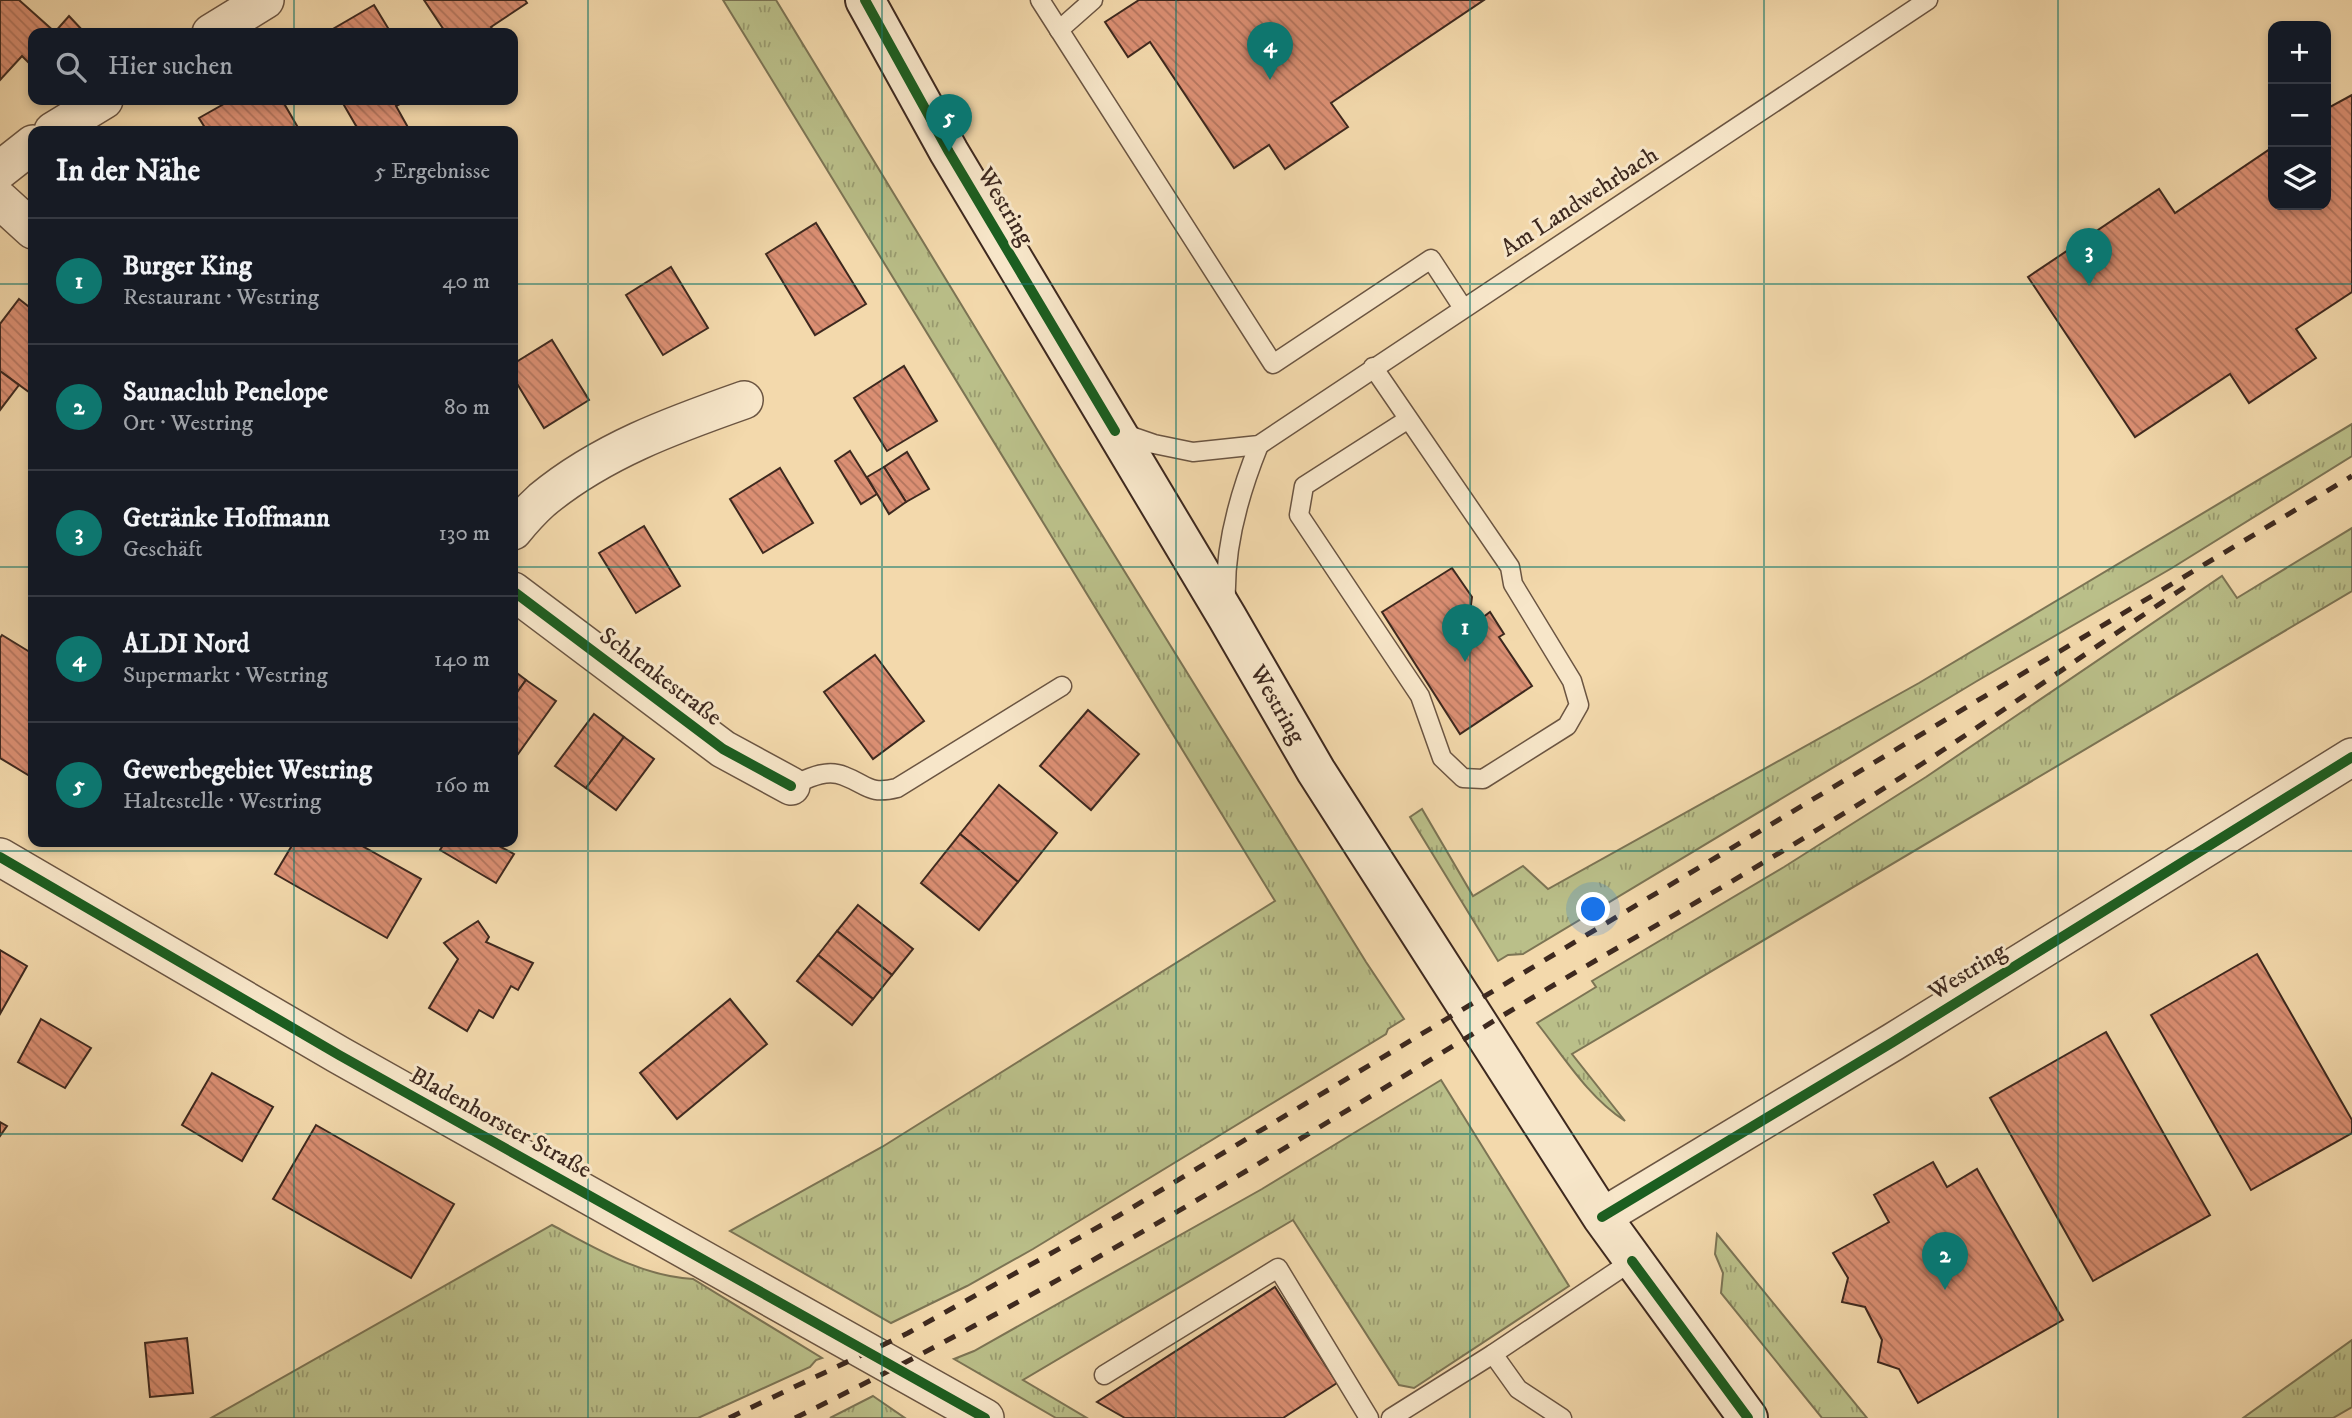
<!DOCTYPE html>
<html lang="de">
<meta charset="utf-8">
<style>
:root{--surface:#171b24;--page:#242831;--text:#f1f3f6;--muted:#9ea1a6;--line:#363941;--accent:#0f766e}
body{margin:0;font-family:"IM FELL DW Pica",serif;background:var(--page);color:var(--text)}
.controls{position:absolute;right:21px;top:21px;display:grid;overflow:hidden;border-radius:14px;box-shadow:0 4px 10px #0003}
.controls button{width:63px;height:63px;display:grid;place-items:center;padding:0;border:0;border-bottom:2px solid var(--line);background:var(--surface);color:var(--text);font:35px sans-serif}
.you{position:absolute;left:1594px;top:910px;width:24px;height:24px;margin:-18px;border:5px solid #fff;border-radius:50%;background:#1a73e8;box-shadow:0 0 0 10px #1a73e833}
.badge{display:grid;place-items:center;width:46px;height:46px;border-radius:50%;background:var(--accent);color:#fff;font-size:23px;font-weight:700}
.pin{position:absolute;translate:-50% -58px;filter:drop-shadow(0 2px 4px #0008)}
.pin::after{content:'';position:absolute;top:37px;width:24px;height:21px;background:inherit;clip-path:polygon(0 0,100% 0,50% 100%)}
.list{margin:0;padding:0;list-style:none}
h2{display:flex;justify-content:space-between;align-items:center;height:91px;margin:0;padding:0 28px;font-size:30px}
h2 small{font-size:23px;font-weight:400;color:var(--muted)}
.list li{display:grid;grid-template-columns:46px 1fr auto;gap:21px;align-items:center;box-sizing:border-box;height:126px;padding:0 28px;border-top:2px solid var(--line)}
.list b{display:block;font-size:26px;white-space:nowrap}
.list p{margin:0;font-size:23px;white-space:nowrap;color:var(--muted)}
.list em{font-size:23px;font-style:normal;color:var(--muted)}
.icon{flex:none;width:38px;height:38px;fill:none;stroke:currentColor;stroke-width:2;stroke-linecap:round;stroke-linejoin:round}
.map{position:relative;flex:none;width:2352px;height:1418px;overflow:hidden}
.search{position:absolute;background:var(--surface);box-shadow:0 4px 10px #0003;left:28px;top:28px;width:490px;height:77px;display:flex;align-items:center;gap:18px;box-sizing:border-box;padding:0 24px;border-radius:14px;color:var(--muted);font-size:26px}
.panel{position:absolute;background:var(--surface);box-shadow:0 4px 10px #0003;left:28px;top:126px;width:490px;height:721px;border-radius:14px}
.map>svg:first-child{display:block}
</style>
<div class="map">
<svg width="2352" height="1418" viewBox="0 0 2352 1418">
<defs>
<pattern id="grass-tufts" width="24" height="20" patternUnits="userSpaceOnUse" patternTransform="scale(1.75)"><rect width="24" height="20" fill="#babf89"/><path d="M3 7l-1-3M5 7V3M7 7l1-3M15 17l-1-3M17 17v-4M19 17l1-3" fill="none" stroke="#999b6f"/></pattern>
<pattern id="building-back-hatch" width="6" height="6" patternUnits="userSpaceOnUse" patternTransform="scale(1.75)"><rect width="6" height="6" fill="#db8f73"/><path d="M-1 5l2 2M0 0l6 6M5-1l2 2" fill="none" stroke="#b3755e"/></pattern>
</defs>
<rect width="100%" height="100%" fill="#f3d9ac"/>
<filter id="stains"><feTurbulence type="fractalNoise" baseFrequency=".00286" numOctaves="4"/><feColorMatrix values="0 0 0 0 .2 0 0 0 0 .09 0 0 0 0 .02 0 0 0 .5 -.17"/></filter>
<radialGradient id="worn" r=".72"><stop offset=".6" stop-color="#630" stop-opacity="0"/><stop offset="1" stop-color="#630" stop-opacity=".3"/></radialGradient>
<g fill="url(#grass-tufts)" stroke="#7c7454" stroke-width="2">
<polygon points="723,0 776,0 1060,467 1366,962 1404,1019 1388,1029 1386,1034 1033,1249 967,1286 891,1323 730,1231 882,1147 1275,901"/>
<polygon points="2352,424 2352,456 2172,568 1977,681 1523,954 1508,955 1498,961 1410,817 1422,809 1473,896 1523,866 1548,889 1919,683"/>
<path d="M 2352,528 L 2352,591 L 1572,1054 L 1625,1121 C 1588,1097 1564,1057 1537,1023 L 1596,987 L 1592,981 L 1784,867 L 1926,777 L 2222,576 L 2237,598 Z"/>
<polygon points="1441,1080 1569,1286 1414,1388 1399,1385 1293,1220 1023,1380 1087,1418 1056,1418 954,1359 974,1351 1262,1189"/>
<path d="M 552,1225 C 597,1249 641,1276 693,1279 L 822,1358 L 816,1360 L 810,1367 L 698,1418 L 211,1418 Z"/>
<polygon points="1717,1234 1867,1418 1822,1418 1721,1293 1723,1273 1715,1254"/>
<polygon points="2352,1340 2352,1407 2333,1418 2243,1418"/>
<polygon points="873,1396 905,1418 830,1418"/>
</g>
<g fill="url(#building-back-hatch)" stroke="#3e291f" stroke-width="2">
<polygon points="0,0 19,0 55,32 33,33 33,56 28,62 22,56 0,80"/>
<polygon points="424,0 525,0 527,3 491,27 495,33 446,33"/>
<polygon points="1139,0 1484,0 1331,103 1348,127 1285,169 1269,145 1234,168 1150,42 1128,57 1105,22"/>
<polygon points="374,5 391,33 326,33"/>
<polygon points="69,16 85,33 54,33"/>
<polygon points="2352,95 2352,292 2296,329 2316,358 2249,403 2230,374 2135,437 2028,277 2159,189 2175,213 2273,147 2273,205 2326,205 2326,109"/>
<polygon points="231,100 282,100 300,131 207,131 199,118"/>
<polygon points="341,100 407,100 396,106 410,131 359,131"/>
<polygon points="816,223 866,304 815,335 766,254"/>
<polygon points="671,267 708,328 663,355 626,295"/>
<polygon points="19,299 33,310 33,395 0,371 0,324"/>
<polygon points="552,340 589,400 544,428 513,377 513,364"/>
<polygon points="904,366 937,421 887,451 854,398"/>
<polygon points="0,371 19,385 0,410"/>
<polygon points="850,451 877,494 861,504 835,461"/>
<polygon points="907,452 929,489 906,502 884,467"/>
<polygon points="884,467 906,502 889,514 867,477"/>
<polygon points="780,468 813,523 763,553 730,499"/>
<polygon points="644,526 680,586 636,613 599,553"/>
<polygon points="1452,568 1472,597 1470,612 1478,621 1490,612 1504,634 1499,637 1532,686 1460,734 1382,612"/>
<polygon points="2,635 33,654 33,778 0,758 0,638"/>
<polygon points="875,655 924,721 873,759 824,692"/>
<polygon points="513,670 526,680 513,698"/>
<polygon points="526,680 556,701 518,754 513,750 513,698"/>
<polygon points="1088,710 1139,754 1091,810 1040,766"/>
<polygon points="594,714 624,737 586,788 555,766"/>
<polygon points="624,737 654,759 616,810 586,788"/>
<polygon points="999,785 1057,833 1018,882 960,834"/>
<polygon points="960,834 1018,882 979,930 921,883"/>
<polygon points="294,842 355,842 421,879 387,938 275,874"/>
<polygon points="445,842 492,842 514,854 496,883 440,850"/>
<polygon points="858,905 913,949 892,975 837,931"/>
<polygon points="478,921 489,937 486,942 533,963 518,990 511,986 493,1018 479,1010 467,1031 429,1008 458,959 444,943"/>
<polygon points="837,931 892,975 873,999 818,955"/>
<polygon points="0,950 27,966 0,1014"/>
<polygon points="2257,954 2352,1120 2352,1133 2251,1190 2151,1015"/>
<polygon points="818,955 873,999 852,1025 797,981"/>
<polygon points="730,999 767,1044 677,1119 640,1073"/>
<polygon points="41,1019 91,1048 65,1088 18,1062"/>
<polygon points="2106,1032 2210,1215 2093,1281 1990,1098"/>
<polygon points="212,1073 273,1107 242,1161 182,1125"/>
<polygon points="0,1122 7,1126 0,1136"/>
<polygon points="316,1125 454,1204 411,1278 273,1199"/>
<polygon points="1933,1162 1947,1187 1977,1169 2063,1320 1918,1403 1899,1369 1878,1362 1882,1340 1865,1307 1842,1302 1848,1278 1833,1253 1889,1222 1874,1195"/>
<polygon points="1275,1287 1337,1383 1283,1418 1125,1418 1097,1402"/>
<polygon points="187,1338 193,1393 150,1397 145,1343"/>
</g>
<g fill="none" stroke-linecap="round" stroke-linejoin="round">
<g stroke="#6b5542" stroke-width="21">
<g id="lane">
<polyline points="1040,0 1273,364 1431,259 1463,308"/>
<polyline points="1059,30 1093,0"/>
<polyline points="1373,367 1510,567 1513,584 1572,681 1579,705 1567,726 1483,779 1463,778 1442,758 1420,696 1299,515 1304,486 1407,420"/>
<polyline points="1122,433 1154,444 1193,452 1259,445 1928,0"/>
<path d="M 1226,600 C 1224,547 1239,494 1259,445"/>
<path d="M 791,786 C 807,779 826,768 844,776 C 868,785 869,795 897,788 L 1062,686"/>
<polyline points="1493,1354 1518,1389 1562,1418"/>
<polyline points="1104,1375 1278,1268 1369,1418"/>
<polyline points="1391,1418 1493,1354 1632,1261"/>
</g>
</g>
<g stroke="#6b5542" stroke-width="40">
<g id="street">
<polyline points="211,33 265,0"/>
<polyline points="53,131 104,100"/>
<polyline points="0,170 33,144"/>
<polyline points="0,200 33,230"/>
<path d="M 513,531 C 522,520 532,509 542,500 C 601,451 673,425 744,400"/>
<polyline points="513,591 723,749 791,786"/>
<polyline points="0,857 339,1055 985,1418"/>
<polyline points="1602,1217 1893,1042 2352,757"/>
</g>
</g>
<g stroke="#3e291f" stroke-width="42">
<polyline id="secondary" points="865,0 949,152 1227,617 1316,771 1602,1217 1748,1418"/>
</g>
<use href="#lane" stroke="#f7e6c9" stroke-width="18"/>
<use href="#street" stroke="#f7e6c9" stroke-width="37"/>
<use href="#secondary" stroke="#f7e6c9" stroke-width="38"/>
<g stroke="#3e291f" stroke-width="5" stroke-dasharray="12 12" stroke-linecap="butt">
<polyline points="729,1418 908,1333 1118,1216 2352,476"/>
<path d="M 795,1418 C 1037,1300 1267,1160 1497,1019 C 1604,954 1714,894 1820,828 C 1946,752 2066,666 2188,585"/>
</g>
<g stroke="#f7e6c9" stroke-width="15">
<g id="cycleway">
<polyline points="865,0 949,152 1115,431"/>
<polyline points="513,591 723,749 791,786"/>
<polyline points="0,857 339,1055 985,1418"/>
<polyline points="1602,1217 1893,1042 2352,757"/>
<polyline points="1632,1261 1748,1418"/>
</g>
</g>
<use href="#cycleway" stroke="#1b5e20" stroke-width="10"/>
</g>
<path fill="none" stroke="#0f766e" stroke-width="2" stroke-opacity="0.55" d="M 294,0 L 294,33M 588,0 L 588,1418M 882,0 L 882,1418M 1176,0 L 1176,1418M 1470,0 L 1470,1418M 1764,0 L 1764,1418M 2058,0 L 2058,1418M 294,100 L 294,131M 0,284 L 33,284M 513,284 L 2352,284M 0,567 L 33,567M 513,567 L 2352,567M 294,842 L 294,1418M 0,851 L 2352,851M 0,1134 L 2352,1134"/>
<g text-anchor="middle" stroke-width="6" stroke-linejoin="round" paint-order="stroke">
<g font-size="24" fill="#3e291f" stroke="#f7e6c9">
<text transform="translate(1579 201) rotate(-33)" y="8">Am Landwehrbach</text>
<text transform="translate(1006 206) rotate(59)" y="8">Westring</text>
<text transform="translate(661 676) rotate(37)" y="8">Schlenkestraße</text>
<text transform="translate(1278 704) rotate(60)" y="8">Westring</text>
<text transform="translate(1967 971) rotate(-32)" y="8">Westring</text>
<text transform="translate(501 1122) rotate(29)" y="8">Bladenhorster Straße</text>
</g>
</g>
<rect width="100%" height="100%" filter="url(#stains)"/>
<rect width="100%" height="100%" fill="url(#worn)"/>
</svg>
<div class="controls">
<button>+</button>
<button>−</button>
<button><svg class="icon" aria-label="layers" viewBox="0 0 24 24"><path d="M12 4l9 5-9 5-9-5zM3 14l9 5 9-5"/></svg></button>
</div>
<div class="you"></div>
<div class="pin badge" style="left:1465px;top:662px">1</div>
<div class="pin badge" style="left:1945px;top:1290px">2</div>
<div class="pin badge" style="left:2089px;top:286px">3</div>
<div class="pin badge" style="left:1270px;top:80px">4</div>
<div class="pin badge" style="left:949px;top:152px">5</div>
<div class="search"><svg class="icon" aria-label="search" viewBox="0 0 24 24"><circle cx="10" cy="10" r="6"/><path d="M15 15l6 6"/></svg>Hier suchen</div>
<section class="panel">
<h2>In der Nähe<small>5 Ergebnisse</small></h2>
<ul class="list">
<li><span class="badge">1</span><div><b>Burger King</b><p>Restaurant · Westring</p></div><em>40 m</em></li>
<li><span class="badge">2</span><div><b>Saunaclub Penelope</b><p>Ort · Westring</p></div><em>80 m</em></li>
<li><span class="badge">3</span><div><b>Getränke Hoffmann</b><p>Geschäft</p></div><em>130 m</em></li>
<li><span class="badge">4</span><div><b>ALDI Nord</b><p>Supermarkt · Westring</p></div><em>140 m</em></li>
<li><span class="badge">5</span><div><b>Gewerbegebiet Westring</b><p>Haltestelle · Westring</p></div><em>160 m</em></li>
</ul>
</section>
</div>
